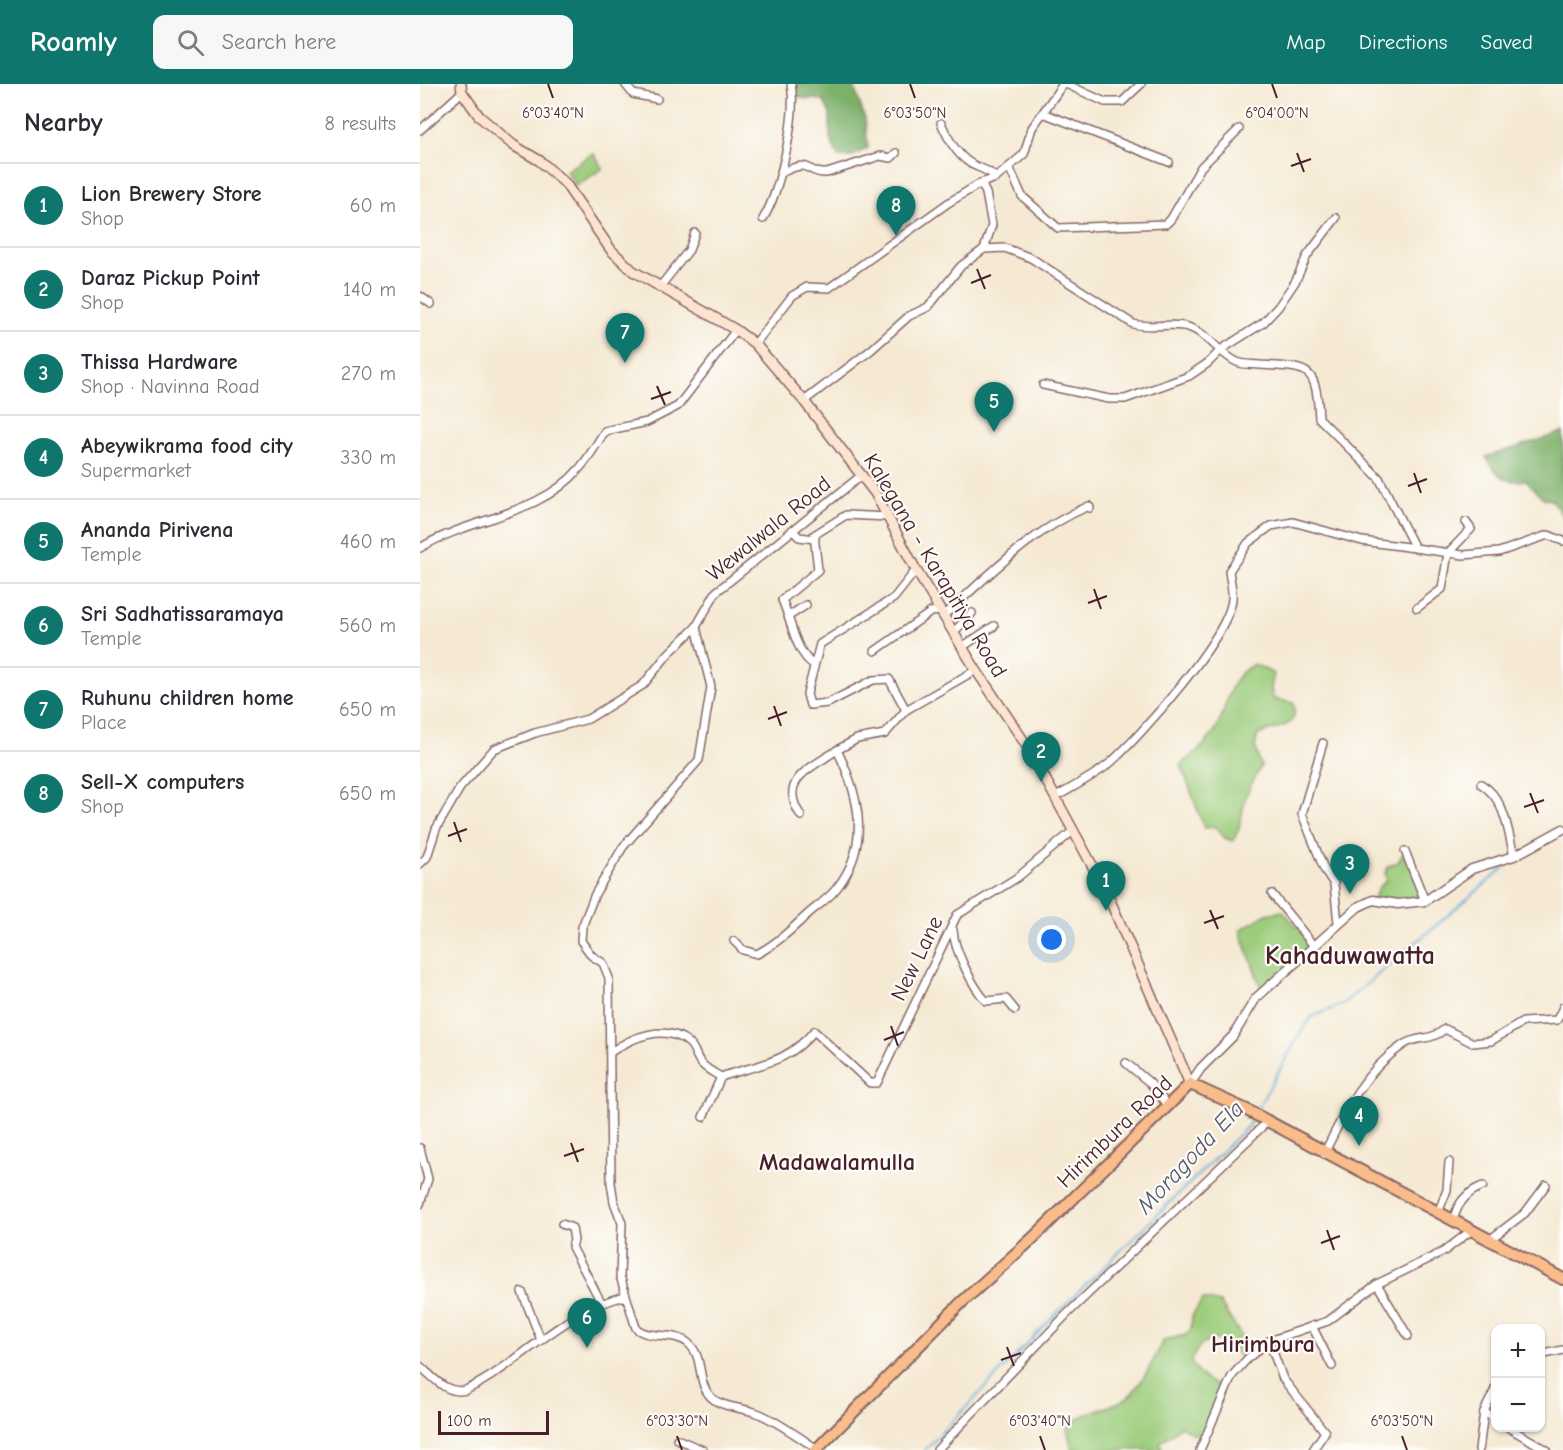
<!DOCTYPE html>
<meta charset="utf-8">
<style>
:root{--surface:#fff;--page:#f7f7f7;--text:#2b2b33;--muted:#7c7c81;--line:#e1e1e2;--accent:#0f766e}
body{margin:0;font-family:"Comic Neue",sans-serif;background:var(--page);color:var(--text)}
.controls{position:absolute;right:18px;bottom:18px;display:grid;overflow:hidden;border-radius:12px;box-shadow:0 2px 4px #0004}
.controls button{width:54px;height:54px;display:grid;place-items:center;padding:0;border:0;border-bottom:2px solid var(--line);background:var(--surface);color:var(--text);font:30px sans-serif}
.scale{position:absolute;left:18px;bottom:15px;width:111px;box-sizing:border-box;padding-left:6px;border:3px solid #4a1f2b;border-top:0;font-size:16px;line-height:21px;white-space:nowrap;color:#4a1f2b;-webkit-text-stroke:4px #fdfcf7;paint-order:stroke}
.you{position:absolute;left:632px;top:856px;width:21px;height:21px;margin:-15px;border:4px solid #fff;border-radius:50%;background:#1a73e8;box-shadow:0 0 0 9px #1a73e833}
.badge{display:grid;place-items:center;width:39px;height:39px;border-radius:50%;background:var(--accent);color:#fff;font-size:20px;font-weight:700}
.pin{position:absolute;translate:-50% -50px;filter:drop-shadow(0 2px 3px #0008)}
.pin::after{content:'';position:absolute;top:32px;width:21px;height:18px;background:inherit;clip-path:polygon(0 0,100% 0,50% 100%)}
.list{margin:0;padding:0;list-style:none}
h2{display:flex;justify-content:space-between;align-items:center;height:78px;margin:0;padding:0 24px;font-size:26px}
h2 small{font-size:20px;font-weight:400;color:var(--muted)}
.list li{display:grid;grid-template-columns:39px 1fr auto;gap:18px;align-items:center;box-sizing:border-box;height:84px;padding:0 24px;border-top:2px solid var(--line)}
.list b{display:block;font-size:22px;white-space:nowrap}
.list p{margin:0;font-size:20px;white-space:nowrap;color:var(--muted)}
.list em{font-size:20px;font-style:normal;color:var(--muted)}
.icon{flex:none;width:33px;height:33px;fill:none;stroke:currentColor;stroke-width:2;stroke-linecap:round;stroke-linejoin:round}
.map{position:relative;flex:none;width:1143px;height:1366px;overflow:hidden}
header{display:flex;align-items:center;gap:36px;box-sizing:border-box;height:84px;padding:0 30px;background:var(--accent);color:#fff}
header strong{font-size:28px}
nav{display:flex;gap:33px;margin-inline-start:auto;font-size:21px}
.search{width:420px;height:54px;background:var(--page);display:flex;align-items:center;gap:15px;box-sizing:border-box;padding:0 21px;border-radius:12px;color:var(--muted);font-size:22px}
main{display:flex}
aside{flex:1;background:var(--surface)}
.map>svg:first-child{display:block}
</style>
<header>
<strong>Roamly</strong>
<div class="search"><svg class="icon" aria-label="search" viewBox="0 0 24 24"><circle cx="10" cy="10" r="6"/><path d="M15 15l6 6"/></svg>Search here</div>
<nav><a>Map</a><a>Directions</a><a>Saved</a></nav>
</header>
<main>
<aside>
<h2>Nearby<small>8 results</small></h2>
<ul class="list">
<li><span class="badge">1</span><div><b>Lion Brewery Store</b><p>Shop</p></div><em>60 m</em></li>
<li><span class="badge">2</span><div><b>Daraz Pickup Point</b><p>Shop</p></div><em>140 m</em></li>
<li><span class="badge">3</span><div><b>Thissa Hardware</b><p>Shop · Navinna Road</p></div><em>270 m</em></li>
<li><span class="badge">4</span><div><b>Abeywikrama food city</b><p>Supermarket</p></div><em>330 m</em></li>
<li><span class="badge">5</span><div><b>Ananda Pirivena</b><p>Temple</p></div><em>460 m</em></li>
<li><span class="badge">6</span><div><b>Sri Sadhatissaramaya</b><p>Temple</p></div><em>560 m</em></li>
<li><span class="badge">7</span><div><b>Ruhunu children home</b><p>Place</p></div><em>650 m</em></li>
<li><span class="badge">8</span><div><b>Sell-X computers</b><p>Shop</p></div><em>650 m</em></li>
</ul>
</aside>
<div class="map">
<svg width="1143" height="1366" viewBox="0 0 1143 1366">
<rect width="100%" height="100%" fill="#fdfcf7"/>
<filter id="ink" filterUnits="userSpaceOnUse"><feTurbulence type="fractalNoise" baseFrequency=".0167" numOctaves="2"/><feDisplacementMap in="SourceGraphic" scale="12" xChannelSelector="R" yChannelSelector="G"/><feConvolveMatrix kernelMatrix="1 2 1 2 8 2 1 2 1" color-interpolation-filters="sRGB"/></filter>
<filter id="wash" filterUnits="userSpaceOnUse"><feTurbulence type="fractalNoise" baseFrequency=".008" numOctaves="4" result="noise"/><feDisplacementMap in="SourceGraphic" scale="24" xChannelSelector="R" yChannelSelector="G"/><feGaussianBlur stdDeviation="1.35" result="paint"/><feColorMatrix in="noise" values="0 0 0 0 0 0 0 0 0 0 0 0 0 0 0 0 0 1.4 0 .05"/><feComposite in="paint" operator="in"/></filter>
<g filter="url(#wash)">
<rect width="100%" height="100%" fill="#f5e9d3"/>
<g fill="#9ccc7b" stroke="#737653" stroke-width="1.5">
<polygon points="173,69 183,84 156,102 146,87"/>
<path d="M 834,580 L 854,590 L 851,604 L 853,615 L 874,619 C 879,646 856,642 838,651 L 835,662 L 841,682 L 826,711 L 819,744 L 813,757 L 805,754 L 796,743 L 784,744 L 761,680 C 775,671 792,655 799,639 C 809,614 809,593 834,580 Z"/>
<polygon points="985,767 1005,817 953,816 959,803 967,796 965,790 967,783 978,778"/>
<polygon points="863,827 894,862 843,909 820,846 847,830"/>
<path d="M 783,1215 L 800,1219 L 829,1264 L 827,1270 L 819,1271 L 804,1256 L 791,1256 L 779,1262 L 771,1278 L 778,1289 L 801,1305 L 802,1309 L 784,1350 L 773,1350 L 761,1342 L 740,1359 L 742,1366 L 652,1366 L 647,1345 C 663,1325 684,1328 705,1315 C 719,1307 736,1271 744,1256 L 766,1251 L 771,1245 L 772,1232 Z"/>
</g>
<g fill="#7db06b" stroke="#64684b" stroke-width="1.5">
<polygon points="371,0 433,0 445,35 448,64 431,73 418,73 410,54 410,30 403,16 381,14 373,9"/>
<path d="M 1143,348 L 1143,433 L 1133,417 L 1123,414 L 1106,396 C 1086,400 1076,391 1066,373 Z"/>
</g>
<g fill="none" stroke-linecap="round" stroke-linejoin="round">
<g stroke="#64aedc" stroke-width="2">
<polyline points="836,1027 881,948 892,933 923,920 1084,784"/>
<polyline points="505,1366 638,1228 828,1042 833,1032"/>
</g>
</g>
</g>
<g filter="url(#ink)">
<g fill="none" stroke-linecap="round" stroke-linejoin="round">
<g stroke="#866666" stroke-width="10">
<g id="minor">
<polyline points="205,0 213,10 237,15"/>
<polyline points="646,0 685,18 702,18 721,0"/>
<polyline points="623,29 749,78"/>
<path d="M 521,39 C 528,54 536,70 550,79 C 559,85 569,85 576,94"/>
<polyline points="0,46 42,8"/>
<polyline points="589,83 602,112 638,144 746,140 751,135 781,83 819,45"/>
<path d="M 361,89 C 393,73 384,90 407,89 L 460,72 L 471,74 L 476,69"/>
<path d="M 343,135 C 360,107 377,33 371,0"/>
<path d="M 564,165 L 585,164 L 611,174 L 713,240 C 732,245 753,238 768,243 C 788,249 799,270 817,278 C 823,281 832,280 840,281 C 890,284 896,281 899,334 L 959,394 L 995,464 L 1043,471 L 1079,468 L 1128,451 L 1143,457"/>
<polyline points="239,204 269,166 275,149"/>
<polyline points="0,212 11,220"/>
<polyline points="335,260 372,212 387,203 409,204 528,119 561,99 576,94 589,83 604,70 612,44 643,0"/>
<polyline points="623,301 689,315 705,315 769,292 788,279 802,265 843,239 858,223 875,198 887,172 916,134"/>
<polyline points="384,317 451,266 489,232 508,223 541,182 564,165 572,141 566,109 561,99"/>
<polyline points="372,446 379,453 395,455"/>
<path d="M 0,464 C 51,433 119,432 159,385 C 169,374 177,359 185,347 L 227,338 L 258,322 L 316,246"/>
<polyline points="997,524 1022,505 1028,469 1051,445 1046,438"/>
<polyline points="369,532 386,521"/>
<path d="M 523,532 C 571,490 610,447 669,422 L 670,424"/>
<path d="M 276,543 L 291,603 L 279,676 L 203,763 L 175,810 L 162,843 L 161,857 L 172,872 L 183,879 L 189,894 L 191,1099 L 194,1118 L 202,1139 L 200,1192 L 216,1244 C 228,1256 254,1247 268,1259 C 285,1273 276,1299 291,1313 C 303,1325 326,1323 342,1331 C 361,1340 379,1353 397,1365"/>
<polyline points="533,549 552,529"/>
<polyline points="542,563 574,542"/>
<polyline points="455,567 511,528 520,527"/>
<path d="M 394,581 C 375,569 371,535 362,516 L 398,486 L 394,451 L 426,431 L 468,433"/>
<polyline points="486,626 556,586"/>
<polyline points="903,659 882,730 904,785 914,800 918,839"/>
<path d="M 1061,700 C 1085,714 1088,747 1094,772"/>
<path d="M 636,713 C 654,702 673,693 690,679 C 720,653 809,552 812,515 C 813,506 810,496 809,487 L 828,459 L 851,442 L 873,438 L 942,457 L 995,464"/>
<path d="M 381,732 C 357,696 390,685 417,666"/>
<polyline points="985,767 1005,817"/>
<polyline points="0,780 7,773 16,745 40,704 74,665 115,649 168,635 223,601 248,570 276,543 296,508 442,391"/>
<polyline points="852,810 894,862"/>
<path d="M 533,846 C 534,866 553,903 566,917 L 586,915 L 595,926"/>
<path d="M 314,857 L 323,866 L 337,870 C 356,860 372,845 388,830 C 397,822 408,815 416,805 C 451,762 440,712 417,666 L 437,655 L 465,650 L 486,626 L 469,595 L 453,596 L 408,619 L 390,621 L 387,610 L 400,560 L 474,514 L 496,486"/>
<path d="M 191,968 C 212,953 246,939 269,959 C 275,964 276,974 281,979 C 286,985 294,989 301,993 C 338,980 367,980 394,947 L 450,999 L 457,999 L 537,831 L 598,793 L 654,746"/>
<polyline points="706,979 730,999 747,1021"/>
<polyline points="283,1033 301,993"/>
<polyline points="0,1064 8,1095 0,1120"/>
<path d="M 904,1070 C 925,1027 943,988 983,961 C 998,951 1010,958 1025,945 L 1053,959 L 1071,957 L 1103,938 L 1137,936 L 1143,923"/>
<polyline points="1018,1129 1027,1106 1029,1078"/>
<path d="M 1033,1137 C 1037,1120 1046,1108 1063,1102"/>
<polyline points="142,1140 152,1144 154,1156 152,1163 181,1218"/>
<polyline points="1068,1157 1105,1129 1126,1101"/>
<polyline points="957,1200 988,1252"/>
<polyline points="102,1208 121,1256"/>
<polyline points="892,1242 912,1282"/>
<polyline points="849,1257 863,1295 905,1348 893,1366"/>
<polyline points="1120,1271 1143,1266"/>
<path d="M 0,1282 C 14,1294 27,1311 46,1306 C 103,1278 141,1228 205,1212"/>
<polyline points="1064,1328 1076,1335"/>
<polyline points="1089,1344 1127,1366"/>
<polyline points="257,1355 283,1366"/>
<polyline points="517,1366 647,1230 847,1038"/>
<polyline points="780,1366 812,1292 828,1274 849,1257 908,1237 957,1200 1023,1168 1052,1146"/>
<polyline points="1059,1366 1064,1328 1076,1303"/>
</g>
</g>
<g stroke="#866666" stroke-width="11">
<polyline id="tertiary" points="770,1000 781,984 813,952 836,914 938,823 953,816 978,820 1005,817 1052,785 1094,772 1143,745"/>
</g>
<g stroke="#866666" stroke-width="12">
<polyline id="secondary" points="41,0 42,8 59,32 93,61 120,77 145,99 191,166 213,187 316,246 335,260 384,317 455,409 496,486 556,586 609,665 685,805 770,1000"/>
</g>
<g stroke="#866666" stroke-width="14">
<polyline id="primary" points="396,1366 542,1218 613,1154 770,1000 827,1026 1143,1195"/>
</g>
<use href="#minor" stroke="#fff" stroke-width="7"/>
<use href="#tertiary" stroke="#fff" stroke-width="8"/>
<use href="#secondary" stroke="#fde4d0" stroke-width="9"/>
<use href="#primary" stroke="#f9bc8a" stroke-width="10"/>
</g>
</g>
<path fill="none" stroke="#4a1f2b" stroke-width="2" d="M 128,0 L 133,14M 490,0 L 495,14M 852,0 L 857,14M 877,69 L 884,88M 871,82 L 891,75M 557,185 L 565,205M 551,199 L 571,191M 237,302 L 245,321M 231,315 L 251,308M 994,389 L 1001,409M 988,402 L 1007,395M 674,505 L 681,525M 668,519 L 687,512M 354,622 L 361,642M 348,635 L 367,628M 1110,709 L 1118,729M 1104,723 L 1124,716M 34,738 L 41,758M 28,752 L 47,745M 790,826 L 798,845M 784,839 L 804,832M 471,942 L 478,962M 464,956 L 484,948M 151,1059 L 158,1078M 144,1072 L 164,1065M 907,1146 L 914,1166M 901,1159 L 920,1152M 587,1263 L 594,1282M 581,1276 L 601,1269M 257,1352 L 262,1366M 620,1352 L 625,1366M 982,1352 L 987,1366"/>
<g text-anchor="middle" stroke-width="4.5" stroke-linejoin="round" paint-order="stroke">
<g font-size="22" fill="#4a1f2b" stroke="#fdfcf7">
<text transform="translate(348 444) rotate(-39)" y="8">Wewalwala Road</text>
<text transform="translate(516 481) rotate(59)" y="8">Kalegana - Karapitiya Road</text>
<text transform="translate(496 874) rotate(-64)" y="8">New Lane</text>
<text transform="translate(694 1047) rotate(-44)" y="8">Hirimbura Road</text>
</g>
<g font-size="24" font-style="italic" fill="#545872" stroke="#fdfcf7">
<text transform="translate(770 1073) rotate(-47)" y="8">Moragoda Ela</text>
</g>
<g font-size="24" font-weight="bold" fill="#4a1f2b" stroke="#fdfcf7">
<text x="417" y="1086">Madawalamulla</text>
<text x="843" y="1268">Hirimbura</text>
</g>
<g font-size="26" font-weight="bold" fill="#4a1f2b" stroke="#fdfcf7">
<text x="930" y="880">Kahaduwawatta</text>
</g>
</g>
<g font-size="15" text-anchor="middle" fill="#4a1f2b" stroke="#fdfcf7" stroke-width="4.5" stroke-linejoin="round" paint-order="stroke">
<text x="133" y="34">6°03'40"N</text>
<text x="857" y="34">6°04'00"N</text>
<text x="495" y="34">6°03'50"N</text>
<text x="257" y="1342">6°03'30"N</text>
<text x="620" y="1342">6°03'40"N</text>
<text x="982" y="1342">6°03'50"N</text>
</g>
</svg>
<div class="controls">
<button>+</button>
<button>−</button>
</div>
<div class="scale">100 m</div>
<div class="you"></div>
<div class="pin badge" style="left:686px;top:827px">1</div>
<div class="pin badge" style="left:621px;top:698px">2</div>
<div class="pin badge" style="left:930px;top:810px">3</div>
<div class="pin badge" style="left:939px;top:1062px">4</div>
<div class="pin badge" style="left:574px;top:348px">5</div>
<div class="pin badge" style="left:167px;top:1264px">6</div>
<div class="pin badge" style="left:205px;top:279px">7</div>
<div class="pin badge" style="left:476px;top:152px">8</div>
</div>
</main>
